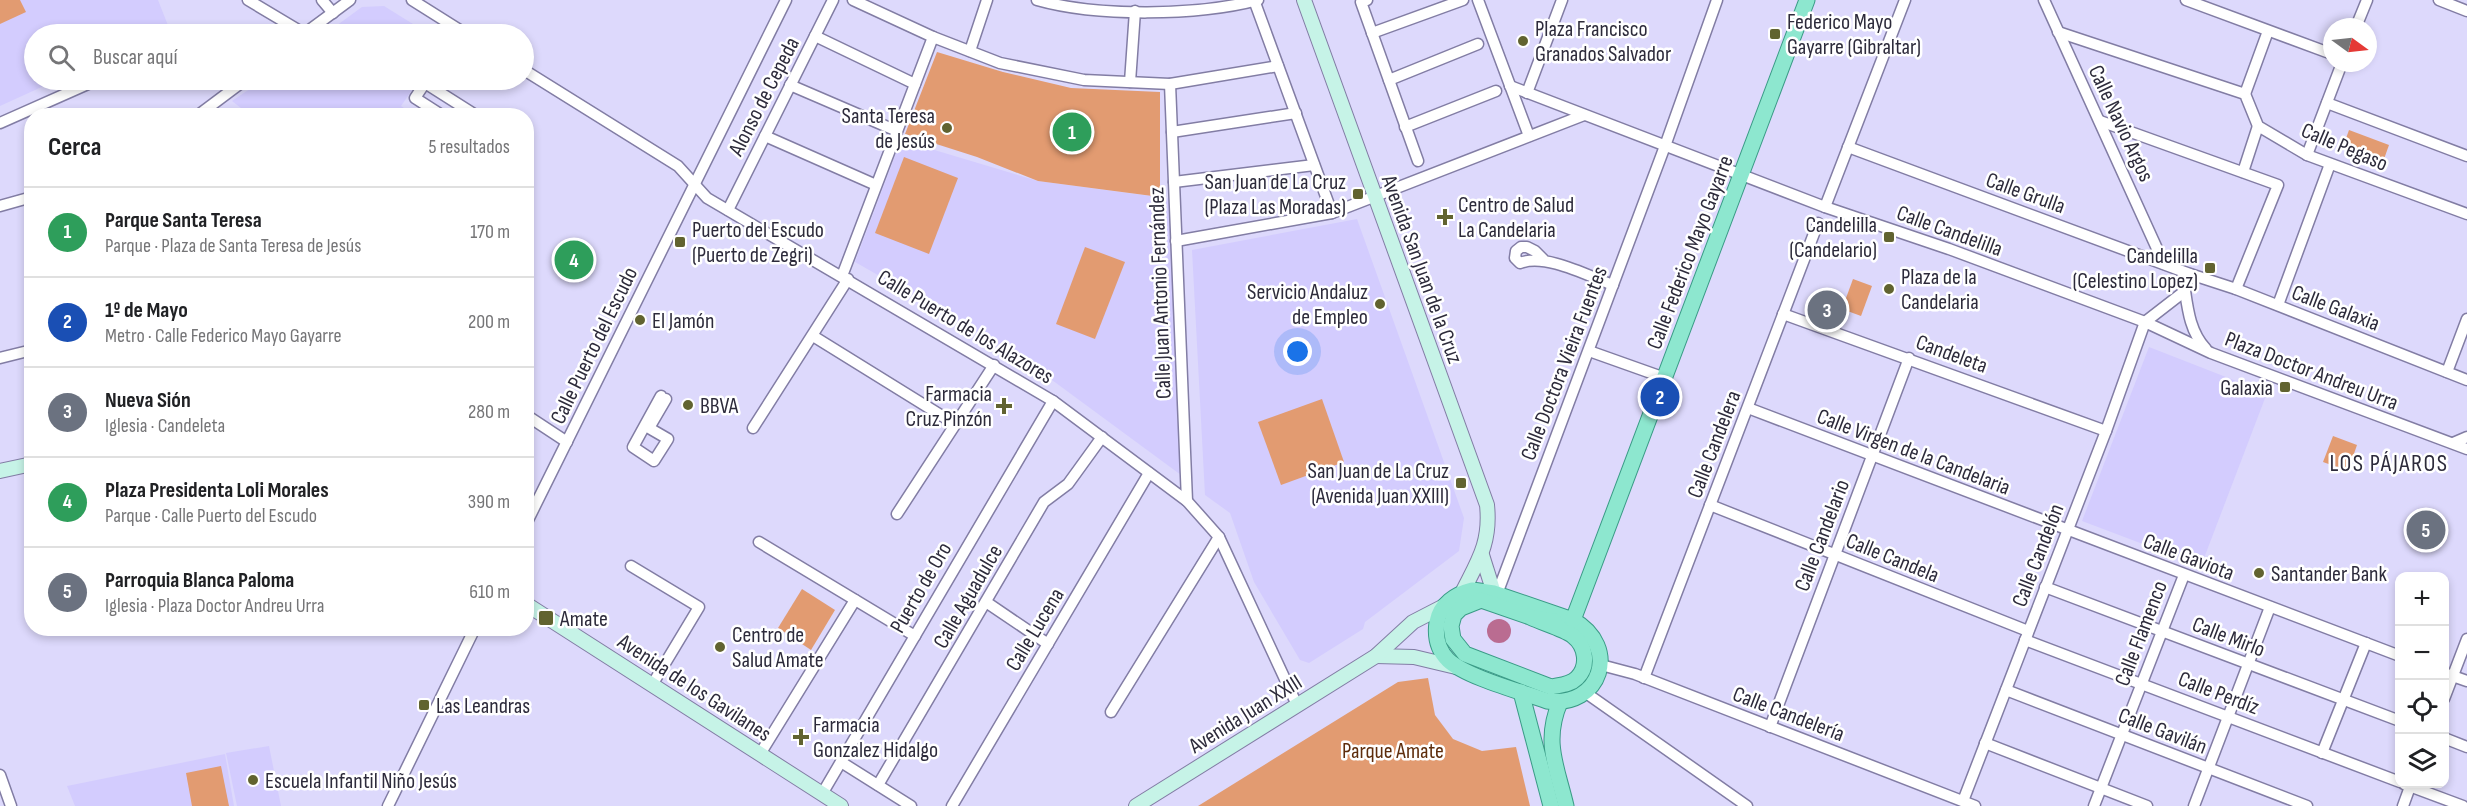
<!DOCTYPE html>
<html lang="es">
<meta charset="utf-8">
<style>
:root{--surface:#fff;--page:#f6f6f6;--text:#202124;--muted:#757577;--line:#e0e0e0;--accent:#616330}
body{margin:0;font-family:"Sofia Sans Condensed",sans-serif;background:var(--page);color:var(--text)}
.controls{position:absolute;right:18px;bottom:18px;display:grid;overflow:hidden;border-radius:12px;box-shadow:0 3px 9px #0003}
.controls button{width:54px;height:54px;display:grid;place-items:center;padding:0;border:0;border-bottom:2px solid var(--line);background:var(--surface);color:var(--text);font:30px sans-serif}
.compass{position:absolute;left:2323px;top:18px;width:54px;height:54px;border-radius:50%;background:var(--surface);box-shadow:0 3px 9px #0003;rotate:105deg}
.you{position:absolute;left:1298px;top:352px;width:21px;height:21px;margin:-15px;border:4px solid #fff;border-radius:50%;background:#1a73e8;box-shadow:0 0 0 9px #1a73e833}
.badge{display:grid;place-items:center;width:39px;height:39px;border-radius:50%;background:var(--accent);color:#fff;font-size:20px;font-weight:700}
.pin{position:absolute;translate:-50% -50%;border:3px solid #fff;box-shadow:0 2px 6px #0006}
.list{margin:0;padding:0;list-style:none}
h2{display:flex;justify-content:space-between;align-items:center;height:78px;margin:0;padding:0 24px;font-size:26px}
h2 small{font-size:20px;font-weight:400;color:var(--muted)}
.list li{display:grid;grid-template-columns:39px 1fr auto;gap:18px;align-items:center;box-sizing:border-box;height:90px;padding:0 24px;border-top:2px solid var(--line)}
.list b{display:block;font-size:22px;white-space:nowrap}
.list p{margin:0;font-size:20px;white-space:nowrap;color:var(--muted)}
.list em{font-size:20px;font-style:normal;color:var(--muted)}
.icon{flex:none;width:33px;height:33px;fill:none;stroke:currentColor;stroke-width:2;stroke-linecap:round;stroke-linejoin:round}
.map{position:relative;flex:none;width:2467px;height:806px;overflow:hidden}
.search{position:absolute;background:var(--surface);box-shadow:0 3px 9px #0003;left:24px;top:24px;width:510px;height:66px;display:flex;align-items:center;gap:15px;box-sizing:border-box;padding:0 21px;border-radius:33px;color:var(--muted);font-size:22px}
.panel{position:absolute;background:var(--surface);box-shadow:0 3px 9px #0003;left:24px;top:108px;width:510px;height:528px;border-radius:24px}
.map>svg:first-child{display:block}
</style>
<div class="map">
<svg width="2467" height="806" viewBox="0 0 2467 806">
<rect width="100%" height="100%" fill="#ddd9fc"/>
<g fill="#d3ccfe">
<polygon points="0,0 158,0 169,28 154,34 34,34 34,80 57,80 0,106"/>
<polygon points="384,6 429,34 325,34 362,7"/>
<polygon points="263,80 419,80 401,106 411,113 409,115 250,115 232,101"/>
<polygon points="901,140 1038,181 1173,199 1181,475 1018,355 855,262"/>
<polygon points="1357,219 1464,518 1459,551 1365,622 1363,629 1309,663 1300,660 1254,582 1230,513 1205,495 1192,250"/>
<polygon points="2149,347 2267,393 2201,566 2082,521"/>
<polygon points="269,746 281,806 237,806 226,753"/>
<polygon points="225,754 234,806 75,806 67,786"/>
</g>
<g fill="#e29b71">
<polygon points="0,0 20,0 26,12 0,24"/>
<polygon points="937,52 1003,72 1071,88 1160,92 1160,197 1038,181 977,157 905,134"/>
<polygon points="2349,130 2389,145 2384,159 2344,144"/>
<polygon points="904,157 958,178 929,254 875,233"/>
<polygon points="1085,247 1125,262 1095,339 1056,324"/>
<polygon points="1853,279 1872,286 1861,316 1842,309"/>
<polygon points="1322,399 1344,462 1281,485 1258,422"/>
<polygon points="2333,436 2357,445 2348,471 2323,462"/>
<polygon points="802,589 835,610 811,650 778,628"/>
<polygon points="1428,678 1435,715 1453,739 1482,751 1516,747 1530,806 1198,806 1398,682"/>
<polygon points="221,766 229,806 192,806 186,773"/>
</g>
<circle fill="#ba6c91" cx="1499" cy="631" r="12"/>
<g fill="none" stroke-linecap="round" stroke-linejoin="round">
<g stroke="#827da4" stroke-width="13">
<g id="street">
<polyline points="248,0 305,34"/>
<polyline points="322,0 333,13"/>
<polyline points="412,0 466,34"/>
<polyline points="853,0 933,37"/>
<path d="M 1037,0 C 1097,17 1197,16 1258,0"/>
<polyline points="1254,0 1332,213"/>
<polyline points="1367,0 1361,2 1418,161"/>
<polyline points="1478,0 1529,136"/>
<polyline points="2044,0 2164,264"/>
<polyline points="2186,0 2332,54"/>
<polyline points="2439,0 2467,11"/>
<polyline points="2356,27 2367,0"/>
<polyline points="2058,32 2245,94 2258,126 2307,155 2467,214"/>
<polyline points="1372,33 1463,0"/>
<polyline points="304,34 350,0"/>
<polyline points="815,36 915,84"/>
<polyline points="970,51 987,0"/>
<polyline points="524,70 678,166 707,198 1053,401 1187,501 1219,537 1297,705"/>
<polyline points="427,80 415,98 443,116"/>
<polyline points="1389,80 1478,44"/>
<polyline points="1130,82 1135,11"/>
<polyline points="425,83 477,116"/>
<polyline points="1170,84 1187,501"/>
<polyline points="790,85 897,131"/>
<polyline points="1510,86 1825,207 1949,249 2145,322 2211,353 2467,449"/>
<polyline points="1527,93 1562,0"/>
<polyline points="2245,94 2268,31"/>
<polyline points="2327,103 2467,156"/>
<polyline points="197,116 245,80"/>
<polyline points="2100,121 2278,185 2236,289"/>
<polyline points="0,123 97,80"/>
<polyline points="1405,127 1496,91"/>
<polyline points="1172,132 1296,113"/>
<polyline points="765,136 876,185"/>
<polyline points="1848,147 2190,274 2236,289 2467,380"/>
<polyline points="2307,155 2342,63"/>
<polyline points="2243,172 2258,126"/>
<polyline points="1174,182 1314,165"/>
<polyline points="0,206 32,197"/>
<polyline points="1825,207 1905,0"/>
<polyline points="728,210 833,0"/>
<polyline points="1176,241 1332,213 1584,115"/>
<path d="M 1544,260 L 1535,251 L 1527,247 L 1521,247 L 1516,251 L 1515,258 L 1520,263 C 1546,253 1588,276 1613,285"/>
<polyline points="842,276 933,37 1000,63 1084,80 1170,84 1278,66"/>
<path d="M 2185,291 C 2188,312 2191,333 2206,349"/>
<polyline points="2278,305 2330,164"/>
<polyline points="1783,314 2106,431"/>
<polyline points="2145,322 2185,291 2190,274"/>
<polyline points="813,336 955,424"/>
<polyline points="1589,351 1665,378"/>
<polyline points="0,358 32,350"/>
<polyline points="2447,372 2467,319"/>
<polyline points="661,396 633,447 654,461 668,439 649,428 666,399"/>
<polyline points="1748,408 2400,656"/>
<polyline points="526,415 567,442"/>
<polyline points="753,428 848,279"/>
<polyline points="2453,443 2467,437"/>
<polyline points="1710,505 2028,631"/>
<polyline points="897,514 994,365"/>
<polyline points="526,524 786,0"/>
<polyline points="759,542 915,636"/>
<polyline points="631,566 699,607 652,685"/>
<polyline points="2045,587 2400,721"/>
<polyline points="1497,594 1665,146 1717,0"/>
<polyline points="986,602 1048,644"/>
<polyline points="2025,640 2400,782"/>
<polyline points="1601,665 1635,674 1975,806"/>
<polyline points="2444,673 2467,681"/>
<polyline points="1644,678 1818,223"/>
<polyline points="2006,690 2307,806"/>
<polyline points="1586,693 1747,806"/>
<polyline points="2444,699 2467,639"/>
<polyline points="1111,712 1219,537"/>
<polyline points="1770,727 1909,358"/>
<polyline points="2444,738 2467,747"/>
<polyline points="1985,743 2147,806"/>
<polyline points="2322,753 2366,643"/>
<polyline points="760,754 855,600"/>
<polyline points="841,762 911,806"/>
<polyline points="0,775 11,806"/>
<polyline points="2404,784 2463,806"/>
<polyline points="878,785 1044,502 1068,484 1102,437"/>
<polyline points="822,794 1053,401"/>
<polyline points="1963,801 2106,431 2145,322"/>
<polyline points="388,806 475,628"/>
<polyline points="952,806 1149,473"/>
<polyline points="2094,806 2184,575"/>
<polyline points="2194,806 2270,607"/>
<polyline points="2403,806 2411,784"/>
</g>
</g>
<g stroke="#827da4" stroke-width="16">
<g id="secondary">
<path d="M 1304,0 L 1487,505 C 1491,543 1478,561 1462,593"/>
<polyline points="0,471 32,464"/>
<polyline points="1482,555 1494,593"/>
<polyline points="526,604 841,806"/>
<polyline points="1376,656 1414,657 1456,667"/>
<polyline points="1136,806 1376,656 1413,622 1444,606"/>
</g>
</g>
<g stroke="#3a9b86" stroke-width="17">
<g id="primary">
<path d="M 1472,590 L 1494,593 L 1573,620 C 1621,647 1601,708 1547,701 C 1522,692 1466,677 1448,660 C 1438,650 1435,636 1437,622 C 1440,604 1456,594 1472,590 Z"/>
<path d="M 1530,617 C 1542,623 1564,629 1573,636 C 1586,646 1589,666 1577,678 C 1570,685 1560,685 1551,687 L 1465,654 L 1453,639 L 1451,626 L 1454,615 L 1461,608 L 1481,600 L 1530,617 L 1554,621"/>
<polyline points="1573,620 1807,0"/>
<polyline points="1521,692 1551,806"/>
<path d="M 1560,702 C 1543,742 1557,767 1566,806"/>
</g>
</g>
<use href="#street" stroke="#fff" stroke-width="10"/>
<use href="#secondary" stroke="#c6f3e7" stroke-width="14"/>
<use href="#primary" stroke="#8de7cf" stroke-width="15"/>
</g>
<g fill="#616330" stroke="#fff" stroke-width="2">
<rect x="1769" y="28" width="12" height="12" rx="3"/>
<circle cx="1523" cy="41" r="6"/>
<circle cx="947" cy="128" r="6"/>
<rect x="1352" y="188" width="12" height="12" rx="3"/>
<path d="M1442 208h6v6h6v6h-6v6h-6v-6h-6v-6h6z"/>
<rect x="1883" y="231" width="12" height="12" rx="3"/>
<rect x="674" y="236" width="12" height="12" rx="3"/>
<rect x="2204" y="262" width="12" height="12" rx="3"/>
<circle cx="1889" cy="289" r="6"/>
<circle cx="1380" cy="304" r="6"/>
<circle cx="640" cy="320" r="6"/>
<rect x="2279" y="381" width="12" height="12" rx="3"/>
<circle cx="688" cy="405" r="6"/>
<path d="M1001 397h6v6h6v6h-6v6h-6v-6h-6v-6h6z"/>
<rect x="1455" y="477" width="12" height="12" rx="3"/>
<circle cx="2259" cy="573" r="6"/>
<rect x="538" y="610" width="16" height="16" rx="3"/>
<circle cx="720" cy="647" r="6"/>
<rect x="418" y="699" width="12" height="12" rx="3"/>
<path d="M798 728h6v6h6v6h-6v6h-6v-6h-6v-6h6z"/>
<circle cx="253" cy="780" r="6"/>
</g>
<g text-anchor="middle" stroke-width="5" stroke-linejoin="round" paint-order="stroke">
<g font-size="22" fill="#2d2b3b" stroke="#fff" text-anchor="start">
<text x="1787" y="29">Federico Mayo<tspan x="1787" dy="25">Gayarre (Gibraltar)</tspan></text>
<text x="1535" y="36">Plaza Francisco<tspan x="1535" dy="25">Granados Salvador</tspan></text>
<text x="935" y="123" text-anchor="end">Santa Teresa<tspan x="935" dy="25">de Jesús</tspan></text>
<text x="1346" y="189" text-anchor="end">San Juan de La Cruz<tspan x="1346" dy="25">(Plaza Las Moradas)</tspan></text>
<text x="1458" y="212">Centro de Salud<tspan x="1458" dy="25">La Candelaria</tspan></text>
<text x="1877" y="232" text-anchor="end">Candelilla<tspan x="1877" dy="25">(Candelario)</tspan></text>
<text x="692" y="237">Puerto del Escudo<tspan x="692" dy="25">(Puerto de Zegri)</tspan></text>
<text x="2198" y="263" text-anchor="end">Candelilla<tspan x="2198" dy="25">(Celestino Lopez)</tspan></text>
<text x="1901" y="284">Plaza de la<tspan x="1901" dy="25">Candelaria</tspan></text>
<text x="1368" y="299" text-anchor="end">Servicio Andaluz<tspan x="1368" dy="25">de Empleo</tspan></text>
<text x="652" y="328">El Jamón</text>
<text x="2273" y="395" text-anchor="end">Galaxia</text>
<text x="992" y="401" text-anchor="end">Farmacia<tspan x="992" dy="25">Cruz Pinzón</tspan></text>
<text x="700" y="413">BBVA</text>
<text x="1449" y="478" text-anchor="end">San Juan de La Cruz<tspan x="1449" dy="25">(Avenida Juan XXIII)</tspan></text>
<text x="2271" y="581">Santander Bank</text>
<text x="560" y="626">Amate</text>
<text x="732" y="642">Centro de<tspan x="732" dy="25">Salud Amate</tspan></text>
<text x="436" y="713">Las Leandras</text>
<text x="813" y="732">Farmacia<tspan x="813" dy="25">Gonzalez Hidalgo</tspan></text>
<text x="265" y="788">Escuela Infantil Niño Jesús</text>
</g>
<g font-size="22" fill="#2d2b3b" stroke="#fff">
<text transform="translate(763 96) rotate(-63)" y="8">Alonso de Cepeda</text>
<text transform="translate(2122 123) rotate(65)" y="8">Calle Navio Argos</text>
<text transform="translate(2345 146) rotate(23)" y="8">Calle Pegaso</text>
<text transform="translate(2026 192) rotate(20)" y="8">Calle Grulla</text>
<text transform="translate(1950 230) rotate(20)" y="8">Calle Candelilla</text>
<text transform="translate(1689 252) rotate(-69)" y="8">Calle Federico Mayo Gayarre</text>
<text transform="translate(1423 269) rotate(70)" y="8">Avenida San Juan de la Cruz</text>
<text transform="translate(1159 293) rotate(-92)" y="8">Calle Juan Antonio Fernández</text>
<text transform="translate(2336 307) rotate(21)" y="8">Calle Galaxia</text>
<text transform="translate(966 326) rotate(31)" y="8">Calle Puerto de los Alazores</text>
<text transform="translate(593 345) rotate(-64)" y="8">Calle Puerto del Escudo</text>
<text transform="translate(1952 353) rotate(20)" y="8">Candeleta</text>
<text transform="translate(1563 363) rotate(-69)" y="8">Calle Doctora Vieira Fuentes</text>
<text transform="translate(2312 370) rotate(21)" y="8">Plaza Doctor Andreu Urra</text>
<text transform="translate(1713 444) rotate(-69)" y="8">Calle Candelera</text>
<text transform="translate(1914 451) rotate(21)" y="8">Calle Virgen de la Candelaria</text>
<text transform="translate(1821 535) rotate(-69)" y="8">Calle Candelario</text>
<text transform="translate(2037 555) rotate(-69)" y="8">Calle Candelón</text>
<text transform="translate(2189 556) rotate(21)" y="8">Calle Gaviota</text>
<text transform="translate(1893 557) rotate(22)" y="8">Calle Candela</text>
<text transform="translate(920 587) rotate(-60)" y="8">Puerto de Oro</text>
<text transform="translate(967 596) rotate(-60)" y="8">Calle Aguadulce</text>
<text transform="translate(1034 629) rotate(-59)" y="8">Calle Lucena</text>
<text transform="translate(2140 633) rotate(-69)" y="8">Calle Flamenco</text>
<text transform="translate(2229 636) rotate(21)" y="8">Calle Mirlo</text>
<text transform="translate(695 687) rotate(33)" y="8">Avenida de los Gavilanes</text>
<text transform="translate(2219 692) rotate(21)" y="8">Calle Perdíz</text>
<text transform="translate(1245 713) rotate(-32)" y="8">Avenida Juan XXIII</text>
<text transform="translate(1789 713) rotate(21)" y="8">Calle Candelería</text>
<text transform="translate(2163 730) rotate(21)" y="8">Calle Gavilán</text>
</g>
<g font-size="22" fill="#5e2d0c" stroke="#fff">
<text x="1393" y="758">Parque Amate</text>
</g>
<g font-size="24" letter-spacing="1.5" fill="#2d2b3b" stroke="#fff">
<text x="2389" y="471">LOS PÁJAROS</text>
</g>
</g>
</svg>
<div class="controls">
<button>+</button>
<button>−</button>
<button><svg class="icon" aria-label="locate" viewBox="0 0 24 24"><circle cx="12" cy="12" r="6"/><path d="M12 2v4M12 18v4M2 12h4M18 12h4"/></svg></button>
<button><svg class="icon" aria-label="layers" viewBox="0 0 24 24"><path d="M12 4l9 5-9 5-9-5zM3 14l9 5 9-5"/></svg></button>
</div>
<svg class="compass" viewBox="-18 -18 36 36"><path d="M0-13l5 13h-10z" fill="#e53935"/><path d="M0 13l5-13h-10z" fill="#757577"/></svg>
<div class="you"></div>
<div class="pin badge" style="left:1072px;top:132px;background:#2e9e5b">1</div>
<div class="pin badge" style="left:1660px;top:397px;background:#1a4fb4">2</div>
<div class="pin badge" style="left:1827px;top:310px;background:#6b7280">3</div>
<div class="pin badge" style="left:574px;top:260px;background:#2e9e5b">4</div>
<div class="pin badge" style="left:2426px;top:530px;background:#6b7280">5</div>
<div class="search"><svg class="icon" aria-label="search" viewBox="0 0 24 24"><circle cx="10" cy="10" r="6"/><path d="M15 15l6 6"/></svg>Buscar aquí</div>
<section class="panel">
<h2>Cerca<small>5 resultados</small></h2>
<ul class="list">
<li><span class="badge" style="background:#2e9e5b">1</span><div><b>Parque Santa Teresa</b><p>Parque · Plaza de Santa Teresa de Jesús</p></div><em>170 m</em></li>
<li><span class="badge" style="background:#1a4fb4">2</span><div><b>1º de Mayo</b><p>Metro · Calle Federico Mayo Gayarre</p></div><em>200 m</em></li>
<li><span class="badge" style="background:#6b7280">3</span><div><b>Nueva Sión</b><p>Iglesia · Candeleta</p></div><em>280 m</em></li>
<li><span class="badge" style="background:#2e9e5b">4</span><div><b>Plaza Presidenta Loli Morales</b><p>Parque · Calle Puerto del Escudo</p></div><em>390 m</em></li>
<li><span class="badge" style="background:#6b7280">5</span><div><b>Parroquia Blanca Paloma</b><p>Iglesia · Plaza Doctor Andreu Urra</p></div><em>610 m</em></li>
</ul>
</section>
</div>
